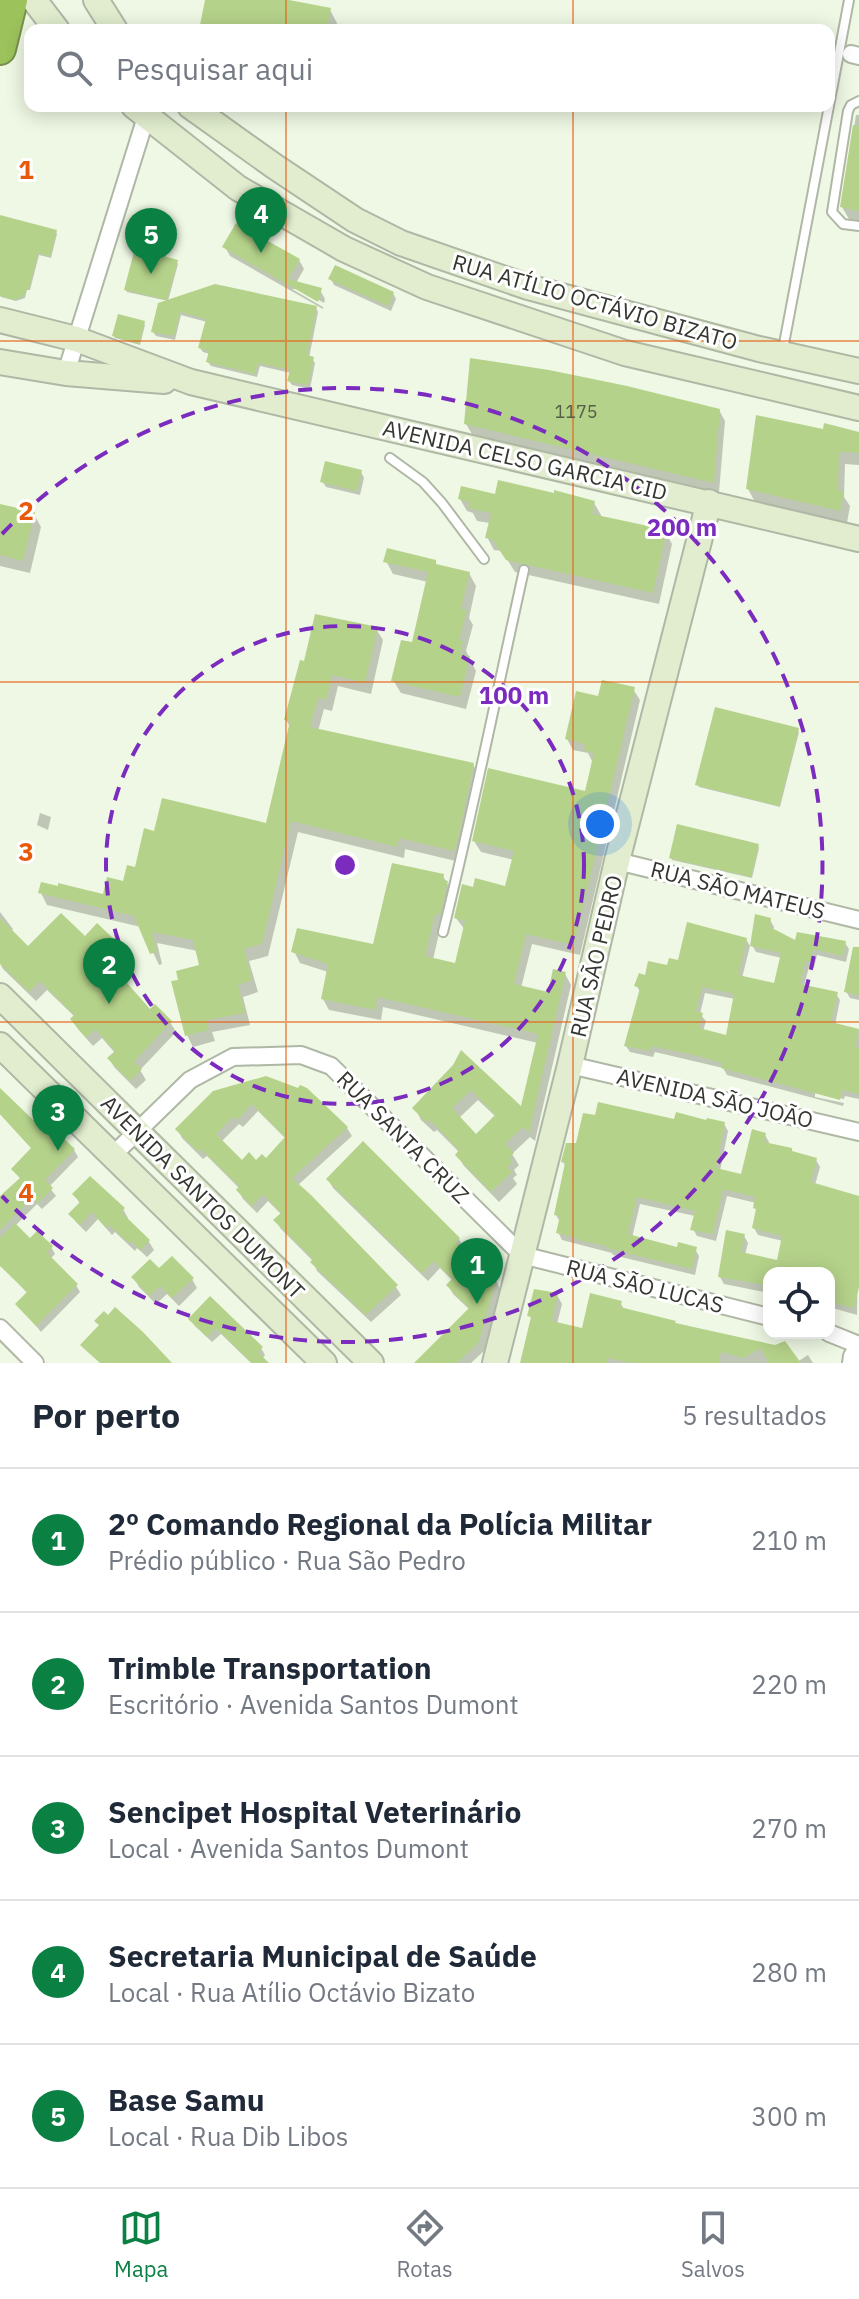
<!DOCTYPE html>
<html lang="pt">
<meta charset="utf-8">
<style>
:root{--surface:#fff;--page:#f6f6f7;--text:#1f2937;--muted:#747a83;--line:#e0e1e3;--accent:#0b8043}
body{margin:0;font-family:"IBM Plex Sans",sans-serif;background:var(--page);color:var(--text)}
.controls{position:absolute;right:24px;bottom:24px;display:grid;overflow:hidden;border-radius:16px;box-shadow:0 4px 20px #0003}
.controls button{width:72px;height:72px;display:grid;place-items:center;padding:0;border:0;border-bottom:2px solid var(--line);background:var(--surface);color:var(--text);font:40px sans-serif}
.you{position:absolute;left:600px;top:824px;width:28px;height:28px;margin:-20px;border:6px solid #fff;border-radius:50%;background:#1a73e8;box-shadow:0 0 0 12px #1a73e833}
.badge{display:grid;place-items:center;width:52px;height:52px;border-radius:50%;background:var(--accent);color:#fff;font-size:26px;font-weight:700}
.pin{position:absolute;translate:-50% -66px;filter:drop-shadow(0 2px 4px #0008)}
.pin::after{content:'';position:absolute;top:42px;width:28px;height:24px;background:inherit;clip-path:polygon(0 0,100% 0,50% 100%)}
.list{margin:0;padding:0;list-style:none}
h2{display:flex;justify-content:space-between;align-items:center;height:104px;margin:0;padding:0 32px;font-size:34px}
h2 small{font-size:26px;font-weight:400;color:var(--muted)}
.list li{display:grid;grid-template-columns:52px 1fr auto;gap:24px;align-items:center;box-sizing:border-box;height:144px;padding:0 32px;border-top:2px solid var(--line)}
.list b{display:block;font-size:30px;white-space:nowrap}
.list p{margin:0;font-size:26px;white-space:nowrap;color:var(--muted)}
.list em{font-size:26px;font-style:normal;color:var(--muted)}
.icon{flex:none;width:44px;height:44px;fill:none;stroke:currentColor;stroke-width:2;stroke-linecap:round;stroke-linejoin:round}
.map{position:relative;flex:none;width:859px;height:1363px;overflow:hidden}
.search{position:absolute;background:var(--surface);box-shadow:0 4px 20px #0003;left:24px;right:24px;top:24px;height:88px;display:flex;align-items:center;gap:20px;box-sizing:border-box;padding:0 28px;border-radius:16px;color:var(--muted);font-size:30px}
.sheet{height:824px;background:var(--surface)}
nav{display:flex;justify-content:space-around;align-items:center;box-sizing:border-box;height:112px;border-top:2px solid var(--line);background:var(--surface);font-size:22px;color:var(--muted)}
nav a{display:grid;justify-items:center;gap:4px}
nav .on{color:var(--accent)}
.map>svg:first-child{display:block}
</style>
<div class="map">
<svg width="859" height="1363" viewBox="0 0 859 1363">
<rect width="100%" height="100%" fill="#eff8e4"/>
<g fill="#0003" fill-rule="evenodd">
<polygon points="207,0 278,0 330,10 337,23 336,30 201,30"/>
<polygon points="856,115 859,115 859,227 853,226 842,207"/>
<polygon points="0,228 56,232 57,234 51,258 39,255 30,290 27,290 25,298 16,301 1,297 0,295"/>
<polygon points="225,247 299,260 304,269 296,283 320,290 325,299 324,303 300,289 292,289 323,307 323,309 230,256"/>
<polygon points="176,261 178,264 168,301 127,292 126,290"/>
<polygon points="331,279 393,293 396,299 391,311 334,285"/>
<polygon points="160,305 316,308 318,312 309,358 312,359 315,363 310,389 292,385 289,381 291,373 260,366 257,377 211,366 208,362 210,354 203,352 200,348 207,322 181,315 175,340 156,336 153,332"/>
<polygon points="144,323 145,325 140,345 115,338 114,336"/>
<polygon points="719,410 725,421 719,492 472,434 466,424"/>
<polygon points="859,434 859,465 845,464 844,497 850,506 847,523 755,502 748,489"/>
<polygon points="361,472 364,478 360,495 326,487 322,481"/>
<polygon points="497,496 594,503 601,515 601,518 665,531 672,544 659,604 515,572 502,551 494,550 487,537 490,523 477,521 473,513 467,511 460,499"/>
<polygon points="0,506 34,514 41,527 30,573 0,566"/>
<polygon points="386,561 435,562 438,566 469,573 476,586 469,618 473,625 466,651 476,671 466,709 401,693 393,680 413,645 428,582 393,574"/>
<polygon points="376,629 383,640 371,694 338,686 332,711 324,709 318,731 473,765 480,777 460,862 405,849 404,858 298,832 268,956 249,961 258,992 243,997 250,1025 212,1032 215,1041 193,1047 187,1035 202,967 198,951 157,943 162,964 159,965 141,927 47,905 41,893 104,896 125,883 137,870 156,833 267,826 290,727 286,720 306,663"/>
<path d="M 633,689 L 640,700 L 580,955 L 532,944 L 521,988 L 549,995 L 565,974 L 571,985 L 535,1141 L 530,1137 L 512,1154 L 519,1165 L 514,1170 L 517,1175 L 513,1178 L 517,1184 L 499,1202 L 464,1166 L 457,1155 L 460,1153 L 437,1130 L 434,1132 L 421,1120 L 415,1108 L 454,1066 L 522,1110 L 538,1043 L 383,1007 L 381,1020 L 329,1010 L 323,999 L 328,972 L 300,963 L 294,951 L 375,946 L 443,876 L 453,894 L 441,924 L 433,960 L 456,965 L 465,930 L 456,918 L 475,889 L 507,888 L 514,860 L 481,852 L 474,841 L 587,793 L 592,761 L 588,753 L 573,750 L 567,739 L 599,698 ZM 478,1100 L 496,1117 L 476,1136 L 459,1118 Z"/>
<polygon points="797,730 799,732 780,807 699,787 697,784"/>
<polygon points="40,813 51,817 48,830 37,825"/>
<polygon points="758,846 759,848 752,878 672,860 671,858"/>
<polygon points="0,912 13,929 11,932 28,949 85,939 115,943 121,953 94,979 106,991 170,1022 176,1032 140,1070 146,1080 136,1089 115,1068 109,1059 115,1053 102,1038 93,1046 78,1029 72,1019 75,1017 47,990 36,1001 3,969 0,963"/>
<path d="M 770,920 L 774,927 L 773,931 L 796,944 L 845,943 L 849,949 L 846,962 L 817,955 L 814,968 L 809,967 L 804,986 L 836,994 L 840,1000 L 835,1025 L 859,1031 L 859,1099 L 845,1096 L 844,1099 L 815,1093 L 815,1097 L 844,1103 L 843,1106 L 727,1075 L 723,1068 L 655,1052 L 653,1057 L 630,1052 L 626,1046 L 641,994 L 637,986 L 647,977 L 679,962 L 746,939 L 750,946 L 742,978 L 775,986 L 782,958 L 756,952 L 752,945 ZM 705,993 L 735,999 L 727,1037 L 703,1031 L 706,1021 L 700,1014 Z"/>
<polygon points="859,952 859,1000 850,998 846,991"/>
<path d="M 306,1089 L 347,1128 L 352,1136 L 297,1186 L 396,1287 L 401,1295 L 371,1322 L 317,1271 L 313,1261 L 281,1229 L 276,1221 L 282,1215 L 268,1201 L 257,1213 L 243,1199 L 238,1190 L 240,1189 L 207,1156 L 203,1159 L 182,1138 L 178,1130 L 214,1093 ZM 258,1111 L 286,1139 L 266,1161 L 242,1162 L 221,1142 L 239,1124 L 243,1127 Z"/>
<polygon points="0,1091 53,1142 74,1150 78,1157 49,1187 56,1196 42,1209 37,1204 15,1226 30,1241 51,1247 55,1254 50,1259 76,1285 80,1292 41,1332 18,1304 28,1294 0,1263 0,1197 21,1179 13,1169 33,1150 0,1114"/>
<polygon points="676,1121 724,1124 728,1131 720,1171 743,1176 765,1135 769,1142 768,1145 816,1160 820,1167 815,1185 859,1198 857,1315 829,1307 829,1273 769,1273 769,1293 724,1284 720,1277 744,1236 748,1243 745,1255 779,1262 783,1241 758,1235 754,1228 758,1213 755,1208 756,1203 727,1196 716,1241 697,1236 693,1229 695,1216 640,1204 632,1238 678,1249 695,1249 699,1256 695,1275 613,1255 612,1253 562,1240 558,1232 560,1222 556,1215 566,1167 563,1162"/>
<polygon points="328,1179 459,1239 464,1248 462,1250 473,1261 491,1268 500,1289 484,1351 471,1363 416,1363 470,1310 453,1294 448,1285 453,1281 440,1268 428,1281 333,1188"/>
<polygon points="75,1195 123,1209 128,1218 126,1220 149,1242 154,1250 147,1257 137,1248 135,1251 115,1232 112,1235 98,1219 86,1232 76,1222 71,1214 80,1204"/>
<polygon points="159,1271 192,1279 197,1288 179,1306 167,1294 156,1304 139,1287 134,1278"/>
<polygon points="557,1295 562,1304 557,1324 584,1331 620,1302 625,1311 775,1347 797,1362 808,1355 813,1363 520,1363 523,1362 533,1321 530,1316"/>
<polygon points="210,1299 261,1348 265,1355 262,1359 266,1363 251,1363 221,1334 212,1342 195,1326 191,1319"/>
</g>
<g fill="#b5d28a" fill-rule="evenodd">
<polygon points="205,0 289,0 331,8 327,30 199,30"/>
<polygon points="853,125 859,126 859,211 840,207"/>
<polygon points="0,215 57,230 50,257 38,253 29,289 27,289 24,296 14,300 0,296"/>
<polygon points="236,223 300,259 288,279 322,288 318,302 222,247"/>
<polygon points="135,248 178,260 167,300 124,290"/>
<polygon points="335,265 394,292 388,306 328,279"/>
<polygon points="215,284 317,306 307,355 314,357 308,385 287,381 290,370 258,363 255,374 206,362 209,351 198,348 206,319 180,312 174,336 151,332 158,303"/>
<polygon points="118,314 145,321 139,344 112,336"/>
<polygon points="470,358 549,370 627,386 720,409 714,483 464,424"/>
<polygon points="756,415 823,429 824,423 859,432 859,453 839,452 838,490 844,492 840,511 746,489"/>
<polygon points="325,461 362,470 357,491 320,482"/>
<polygon points="498,480 554,493 554,490 595,501 592,514 667,530 653,593 506,560 492,539 485,538 491,513 468,508 470,502 458,499 461,486 495,494"/>
<polygon points="0,504 35,512 23,561 0,555"/>
<polygon points="387,548 436,560 436,564 470,572 461,609 467,610 459,640 463,641 460,654 470,656 460,697 391,681 401,640 412,642 428,572 383,562"/>
<polygon points="315,614 378,627 365,683 332,675 326,700 318,698 310,727 474,763 458,838 454,851 399,838 397,847 291,821 262,944 244,949 252,980 238,985 245,1013 207,1020 209,1030 185,1036 171,981 178,980 176,971 199,965 193,940 152,932 157,952 150,954 134,916 38,893 41,882 58,886 58,883 103,894 107,877 123,881 127,865 135,867 144,828 154,831 162,798 266,823 290,721 284,720 300,660 304,661"/>
<path d="M 602,680 L 635,687 L 574,945 L 526,934 L 514,984 L 548,992 L 553,969 L 566,972 L 529,1133 L 523,1127 L 505,1144 L 514,1153 L 509,1158 L 513,1162 L 507,1167 L 512,1172 L 491,1192 L 455,1155 L 459,1150 L 430,1120 L 427,1123 L 412,1108 L 453,1065 L 461,1050 L 521,1106 L 538,1034 L 377,997 L 376,1010 L 321,999 L 328,964 L 291,952 L 297,928 L 373,944 L 392,863 L 444,874 L 443,880 L 448,881 L 447,885 L 440,915 L 435,914 L 425,956 L 455,963 L 465,921 L 454,918 L 462,884 L 473,887 L 475,878 L 505,886 L 514,851 L 472,841 L 488,768 L 585,791 L 594,753 L 584,750 L 585,744 L 565,739 L 576,691 L 598,696 ZM 471,1090 L 495,1115 L 476,1134 L 452,1108 Z"/>
<polygon points="715,707 799,728 779,806 695,785"/>
<polygon points="677,824 759,844 751,877 669,858"/>
<polygon points="61,913 85,936 97,923 117,942 88,971 106,988 120,975 150,1009 155,1004 172,1021 134,1062 142,1069 130,1081 107,1058 115,1051 95,1029 86,1038 70,1019 74,1015 40,981 29,992 0,964 0,918 28,946"/>
<path d="M 755,914 L 771,918 L 770,927 L 795,940 L 797,932 L 846,941 L 843,956 L 813,949 L 811,961 L 806,961 L 800,984 L 838,992 L 831,1022 L 859,1029 L 855,1047 L 859,1048 L 859,1094 L 842,1090 L 840,1100 L 721,1068 L 722,1063 L 690,1054 L 651,1046 L 650,1051 L 624,1046 L 640,988 L 634,986 L 639,973 L 645,975 L 648,961 L 667,965 L 669,958 L 678,960 L 687,922 L 747,938 L 738,975 L 774,983 L 781,953 L 750,946 ZM 702,987 L 734,994 L 726,1035 L 699,1028 L 703,1013 L 696,1011 Z"/>
<polygon points="853,947 859,947 859,995 844,992"/>
<path d="M 266,1076 L 298,1088 L 300,1085 L 307,1088 L 348,1127 L 292,1178 L 311,1195 L 398,1285 L 366,1315 L 310,1262 L 313,1259 L 273,1220 L 281,1213 L 263,1194 L 252,1206 L 236,1190 L 239,1186 L 201,1149 L 198,1152 L 175,1129 L 213,1091 ZM 252,1104 L 285,1137 L 266,1158 L 262,1154 L 256,1160 L 249,1152 L 242,1160 L 216,1134 L 233,1117 L 237,1120 Z"/>
<polygon points="0,1088 53,1139 58,1133 75,1149 45,1180 53,1188 38,1203 32,1198 0,1230 0,1196 20,1178 11,1169 31,1148 0,1114"/>
<polygon points="598,1102 674,1119 676,1112 706,1120 707,1118 725,1122 716,1168 741,1174 752,1129 766,1133 764,1142 792,1148 792,1151 817,1158 811,1182 859,1196 859,1287 854,1308 829,1302 829,1273 767,1273 765,1285 718,1277 726,1230 745,1234 741,1252 777,1260 782,1236 752,1228 756,1209 753,1208 755,1197 723,1189 713,1234 690,1230 695,1211 637,1197 628,1234 677,1247 678,1242 697,1247 692,1269 606,1248 607,1246 578,1240 578,1238 556,1233 560,1216 554,1215 565,1163 561,1162 566,1143 576,1143 583,1113 595,1115"/>
<polygon points="363,1141 460,1238 456,1242 473,1259 478,1254 492,1266 496,1279 479,1342 457,1363 414,1363 469,1308 446,1285 452,1279 434,1261 422,1273 326,1179"/>
<polygon points="90,1176 125,1208 121,1212 150,1240 141,1250 131,1241 129,1243 109,1225 106,1228 92,1212 80,1225 68,1214 80,1202 72,1194"/>
<polygon points="15,1223 30,1238 37,1231 53,1246 47,1253 78,1284 36,1326 15,1304 27,1292 0,1266 0,1238"/>
<polygon points="172,1256 194,1278 172,1298 160,1286 150,1296 131,1277 150,1259 159,1268"/>
<polygon points="534,1289 558,1293 552,1321 582,1328 590,1293 622,1301 620,1307 676,1321 675,1323 775,1345 785,1341 801,1363 769,1363 760,1348 744,1358 721,1352 719,1363 631,1363 608,1358 607,1363 520,1363 531,1317 527,1316"/>
<polygon points="210,1296 263,1347 258,1352 269,1363 252,1363 216,1328 207,1337 188,1319"/>
<polygon points="115,1307 143,1332 172,1363 100,1363 80,1345 99,1325 94,1321 104,1311 108,1315"/>
</g>
<g fill="none" stroke-linecap="round" stroke-linejoin="round">
<g stroke="#afb7a5" stroke-width="12">
<g id="lane">
<polyline points="859,101 851,105 848,111 832,212 843,224 859,226"/>
<polyline points="829,106 849,0"/>
<polyline points="783,349 829,106"/>
<polyline points="390,458 423,482 442,503 484,559"/>
<path d="M 443,932 C 473,812 497,691 524,570"/>
</g>
</g>
<g stroke="#afb7a5" stroke-width="20">
<g id="street">
<polyline points="851,54 859,56"/>
<polyline points="66,373 146,117"/>
<polyline points="617,861 859,920"/>
<polyline points="570,1065 859,1132"/>
<polyline points="112,1156 190,1080 233,1057 301,1055 331,1066 522,1255 769,1317"/>
<polyline points="0,1328 35,1363"/>
<polyline points="829,1333 859,1345 852,1356 851,1363"/>
</g>
</g>
<g stroke="#afb7a5" stroke-width="28">
<g id="secondary">
<polyline points="34,0 57,30"/>
<polyline points="96,0 115,30"/>
<polyline points="134,106 238,188 344,249 427,287 625,353 859,408"/>
<polyline points="190,106 274,166 355,220 401,243 528,287 759,349 859,371"/>
<polyline points="0,320 76,339 191,382 859,539"/>
<polyline points="0,362 66,373 164,381"/>
<polyline points="0,996 371,1363"/>
<polyline points="0,1045 324,1363"/>
<polyline points="495,1363 570,1065 617,861 709,502"/>
</g>
</g>
<g stroke="#78914d" stroke-width="34">
<polyline id="highway" points="0,49 12,0"/>
</g>
<use href="#lane" stroke="#fff" stroke-width="8"/>
<use href="#street" stroke="#fff" stroke-width="16"/>
<use href="#secondary" stroke="#e1edce" stroke-width="24"/>
<use href="#highway" stroke="#9cc25c" stroke-width="30"/>
</g>
<path fill="none" stroke="#e8590c" stroke-width="2" stroke-opacity="0.55" d="M 286,0 L 286,30M 573,0 L 573,30M 286,106 L 286,1363M 573,106 L 573,1363M 0,341 L 859,341M 0,682 L 859,682M 0,1022 L 859,1022"/>
<g fill="none" stroke="#7b2cbf" stroke-width="4" stroke-dasharray="14 10">
<circle cx="345" cy="865" r="239"/>
<path d="M2 534A477 477 0 1 1 2 1196"/>
</g>
<g text-anchor="middle" stroke-width="6" stroke-linejoin="round" paint-order="stroke">
<g font-size="18" fill="#545e46">
<text x="576" y="418">1175</text>
</g>
<g font-size="22" fill="#343730" stroke="#fff">
<text transform="translate(595 302) rotate(16)" y="8">RUA ATÍLIO OCTÁVIO BIZATO</text>
<text transform="translate(525 460) rotate(13)" y="8">AVENIDA CELSO GARCIA CID</text>
<text transform="translate(738 890) rotate(14)" y="8">RUA SÃO MATEUS</text>
<text transform="translate(596 956) rotate(-77)" y="8">RUA SÃO PEDRO</text>
<text transform="translate(715 1098) rotate(13)" y="8">AVENIDA SÃO JOÃO</text>
<text transform="translate(403 1137) rotate(45)" y="8">RUA SANTA CRUZ</text>
<text transform="translate(203 1197) rotate(45)" y="8">AVENIDA SANTOS DUMONT</text>
<text transform="translate(645 1286) rotate(14)" y="8">RUA SÃO LUCAS</text>
</g>
</g>
<g font-size="26" text-anchor="middle" font-weight="bold" fill="#e8590c" stroke="#fff" stroke-width="6" stroke-linejoin="round" paint-order="stroke">
<text x="26" y="179">1</text>
<text x="26" y="520">2</text>
<text x="26" y="861">3</text>
<text x="26" y="1202">4</text>
</g>
<circle cx="345" cy="865" r="12" fill="#7b2cbf" stroke="#fff" stroke-width="4"/>
<g font-size="24" text-anchor="middle" font-weight="bold" fill="#7b2cbf" stroke="#fff" stroke-width="6" stroke-linejoin="round" paint-order="stroke">
<text x="682" y="536">200 m</text>
<text x="514" y="704">100 m</text>
</g>
</svg>
<div class="controls">
<button><svg class="icon" aria-label="locate" viewBox="0 0 24 24"><circle cx="12" cy="12" r="6"/><path d="M12 2v4M12 18v4M2 12h4M18 12h4"/></svg></button>
</div>
<div class="you"></div>
<div class="pin badge" style="left:477px;top:1304px">1</div>
<div class="pin badge" style="left:109px;top:1004px">2</div>
<div class="pin badge" style="left:58px;top:1151px">3</div>
<div class="pin badge" style="left:261px;top:253px">4</div>
<div class="pin badge" style="left:151px;top:274px">5</div>
<div class="search"><svg class="icon" aria-label="search" viewBox="0 0 24 24"><circle cx="10" cy="10" r="6"/><path d="M15 15l6 6"/></svg>Pesquisar aqui</div>
</div>
<section class="sheet">
<h2>Por perto<small>5 resultados</small></h2>
<ul class="list">
<li><span class="badge">1</span><div><b>2º Comando Regional da Polícia Militar</b><p>Prédio público · Rua São Pedro</p></div><em>210 m</em></li>
<li><span class="badge">2</span><div><b>Trimble Transportation</b><p>Escritório · Avenida Santos Dumont</p></div><em>220 m</em></li>
<li><span class="badge">3</span><div><b>Sencipet Hospital Veterinário</b><p>Local · Avenida Santos Dumont</p></div><em>270 m</em></li>
<li><span class="badge">4</span><div><b>Secretaria Municipal de Saúde</b><p>Local · Rua Atílio Octávio Bizato</p></div><em>280 m</em></li>
<li><span class="badge">5</span><div><b>Base Samu</b><p>Local · Rua Dib Libos</p></div><em>300 m</em></li>
</ul>
</section>
<nav>
<a class="on"><svg class="icon" aria-label="map" viewBox="0 0 24 24"><path d="M3 6l6-2 6 2 6-2v14l-6 2-6-2-6 2zM9 4v14M15 6v14"/></svg>Mapa</a>
<a><svg class="icon" aria-label="directions" viewBox="0 0 24 24"><path d="M12 3l9 9-9 9-9-9zM9 14v-3h6M13 9l2 2-2 2"/></svg>Rotas</a>
<a><svg class="icon" aria-label="saved" viewBox="0 0 24 24"><path d="M7 4h10v16l-5-4-5 4z"/></svg>Salvos</a>
</nav>
